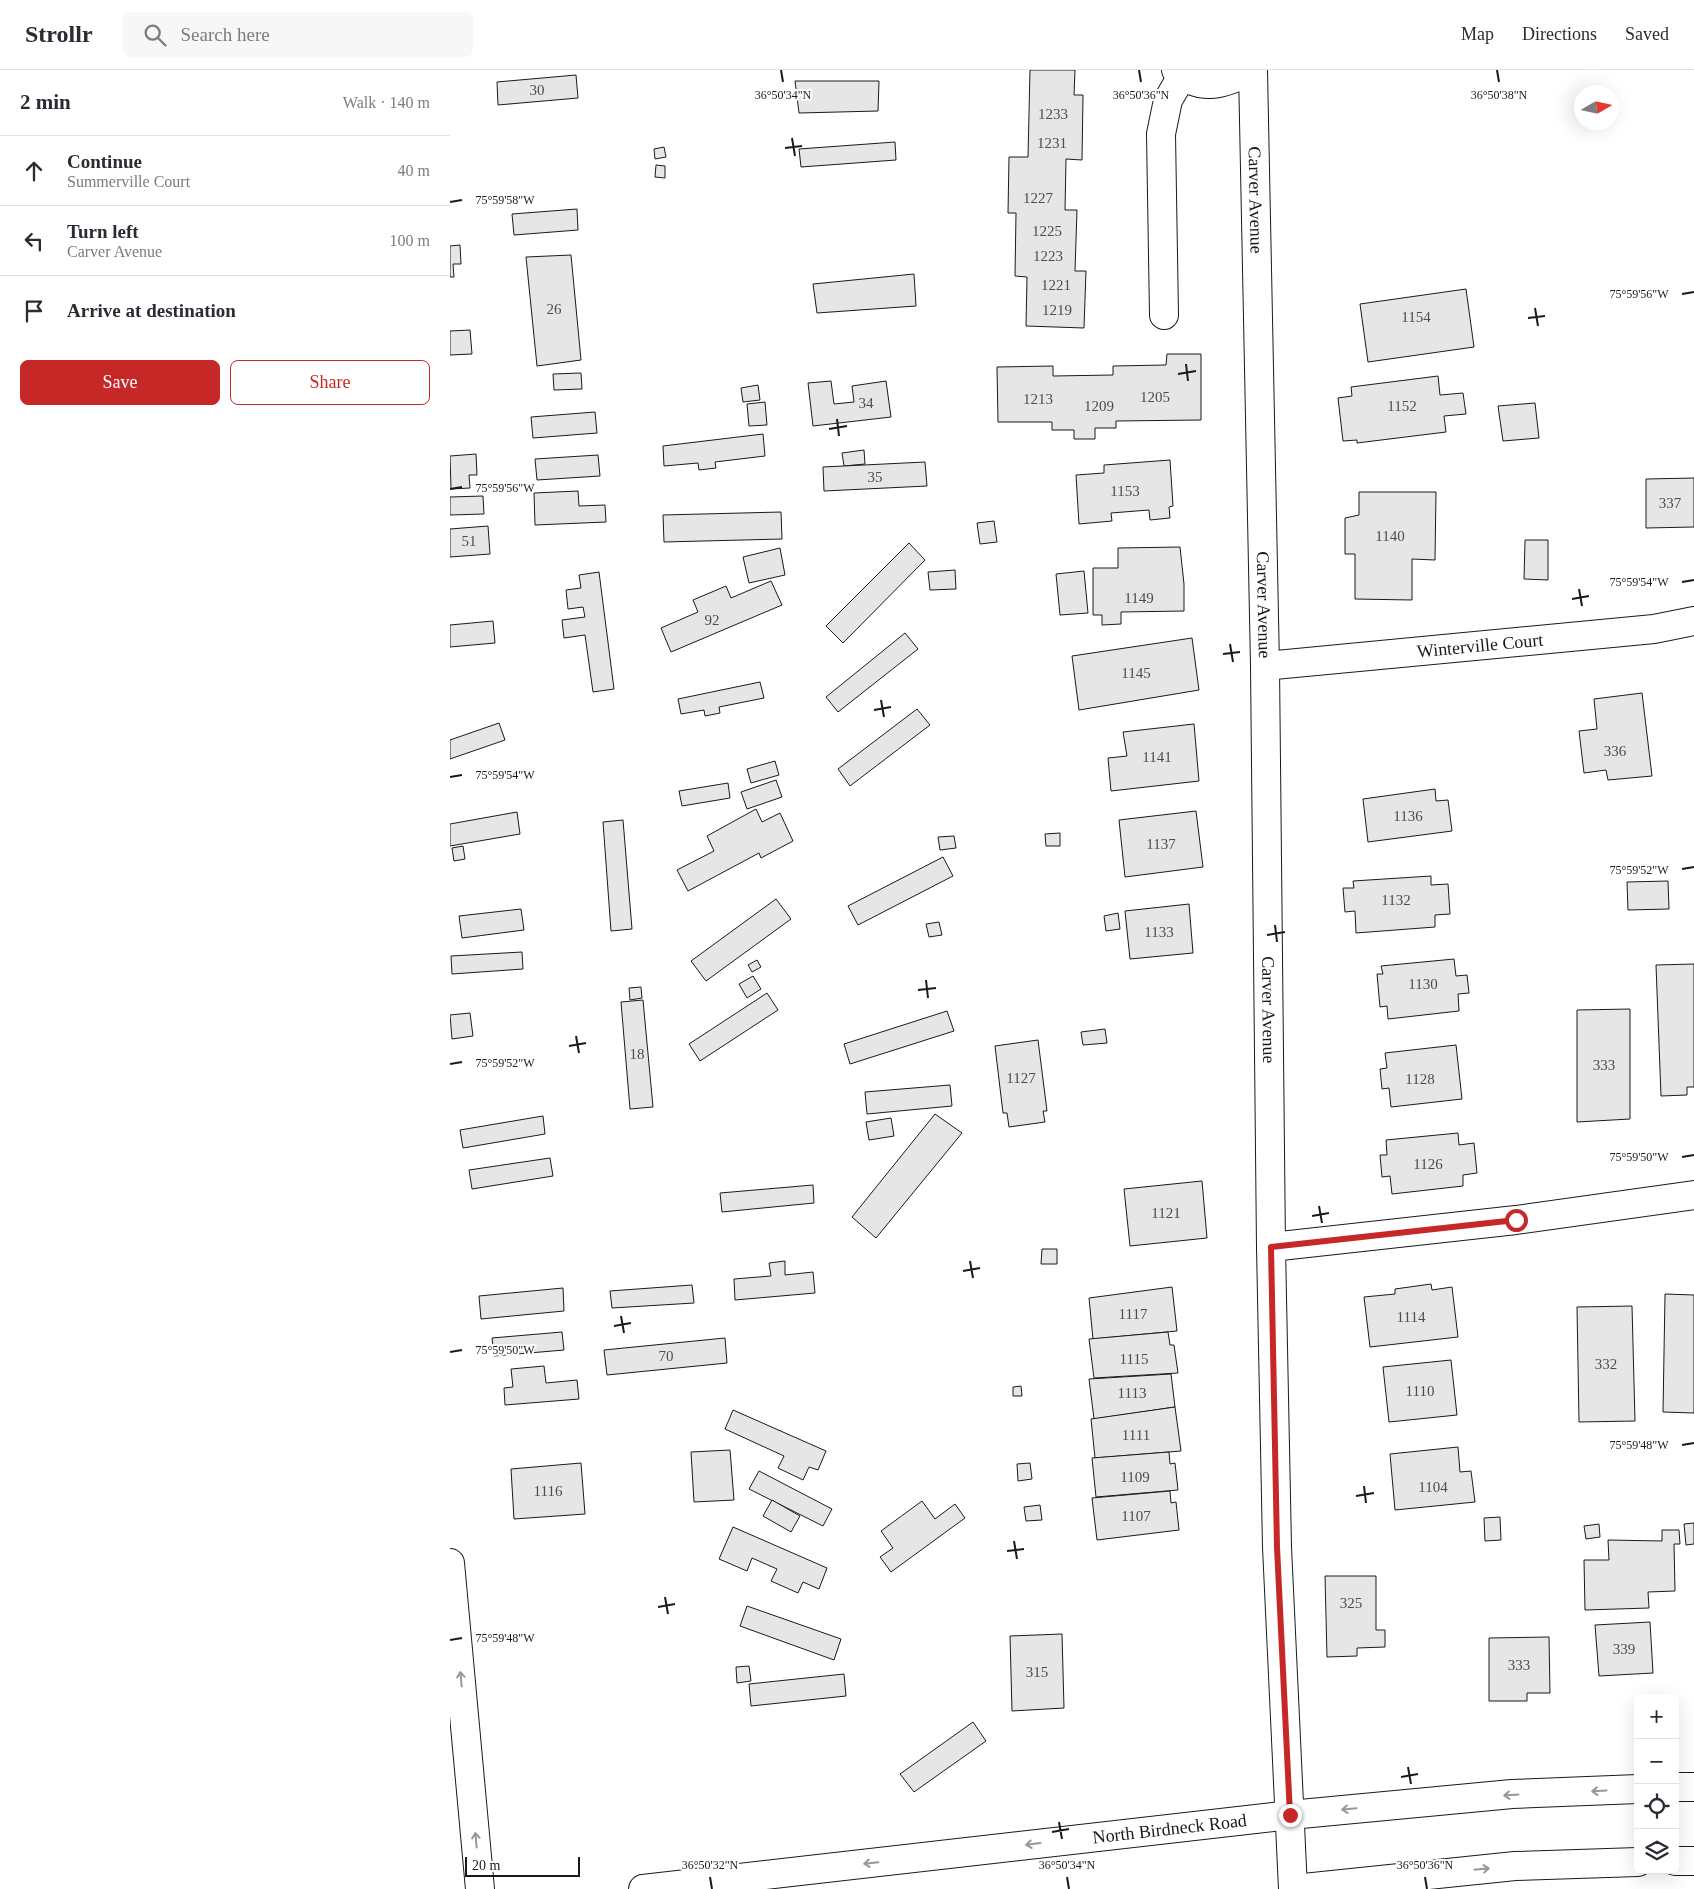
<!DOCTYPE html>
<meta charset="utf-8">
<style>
:root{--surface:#fff;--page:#f7f7f7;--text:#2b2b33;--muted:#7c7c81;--line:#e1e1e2;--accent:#c62828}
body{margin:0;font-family:Georgia,serif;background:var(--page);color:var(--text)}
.controls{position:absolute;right:15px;bottom:15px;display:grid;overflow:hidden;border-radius:8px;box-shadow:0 5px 20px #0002}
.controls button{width:45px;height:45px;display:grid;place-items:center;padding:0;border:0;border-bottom:1px solid var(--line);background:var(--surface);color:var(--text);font:25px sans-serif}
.compass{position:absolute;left:1124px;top:15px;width:45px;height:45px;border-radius:50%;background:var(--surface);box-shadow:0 5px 20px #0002;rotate:81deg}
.scale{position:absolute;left:15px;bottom:12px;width:115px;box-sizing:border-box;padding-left:5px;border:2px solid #1a1a1a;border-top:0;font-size:14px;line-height:18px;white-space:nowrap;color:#1a1a1a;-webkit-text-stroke:4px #fff;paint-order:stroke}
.stop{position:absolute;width:15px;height:15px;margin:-11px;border:4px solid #c62828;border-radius:50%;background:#fff}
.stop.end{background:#c62828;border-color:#fff;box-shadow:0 1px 5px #0008}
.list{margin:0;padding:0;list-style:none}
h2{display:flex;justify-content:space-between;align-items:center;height:65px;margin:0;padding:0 20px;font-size:21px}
h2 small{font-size:16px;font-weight:400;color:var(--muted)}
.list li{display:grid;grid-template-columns:32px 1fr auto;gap:15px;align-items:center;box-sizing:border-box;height:70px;padding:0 20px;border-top:1px solid var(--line)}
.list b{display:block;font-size:19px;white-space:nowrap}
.list p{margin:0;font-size:16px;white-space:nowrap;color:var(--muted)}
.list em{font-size:16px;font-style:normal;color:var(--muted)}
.actions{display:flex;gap:10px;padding:15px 20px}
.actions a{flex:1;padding:11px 0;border:1px solid var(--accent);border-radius:8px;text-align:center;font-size:18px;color:var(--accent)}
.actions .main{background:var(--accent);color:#fff}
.icon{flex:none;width:28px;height:28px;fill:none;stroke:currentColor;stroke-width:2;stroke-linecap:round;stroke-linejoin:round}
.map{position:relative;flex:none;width:1244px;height:1819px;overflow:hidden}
header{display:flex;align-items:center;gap:30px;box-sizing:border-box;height:70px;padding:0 25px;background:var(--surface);border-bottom:1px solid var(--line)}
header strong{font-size:24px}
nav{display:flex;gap:28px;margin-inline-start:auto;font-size:18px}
.search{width:350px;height:45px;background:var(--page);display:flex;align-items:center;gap:12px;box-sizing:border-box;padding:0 18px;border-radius:8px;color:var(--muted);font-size:19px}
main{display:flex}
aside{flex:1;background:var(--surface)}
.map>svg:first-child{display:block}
</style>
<header>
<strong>Strollr</strong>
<div class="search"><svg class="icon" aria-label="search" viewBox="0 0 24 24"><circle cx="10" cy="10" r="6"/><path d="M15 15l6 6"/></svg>Search here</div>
<nav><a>Map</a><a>Directions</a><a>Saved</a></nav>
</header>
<main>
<aside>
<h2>2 min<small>Walk · 140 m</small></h2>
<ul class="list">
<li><svg class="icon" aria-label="ahead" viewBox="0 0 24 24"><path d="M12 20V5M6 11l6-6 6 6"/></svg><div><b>Continue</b><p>Summerville Court</p></div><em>40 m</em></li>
<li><svg class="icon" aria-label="left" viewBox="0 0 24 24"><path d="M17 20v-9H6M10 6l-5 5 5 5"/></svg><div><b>Turn left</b><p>Carver Avenue</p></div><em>100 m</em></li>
<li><svg class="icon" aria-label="arrive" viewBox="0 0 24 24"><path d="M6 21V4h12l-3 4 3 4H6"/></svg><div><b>Arrive at destination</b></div></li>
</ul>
<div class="actions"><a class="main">Save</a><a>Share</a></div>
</aside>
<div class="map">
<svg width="1244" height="1819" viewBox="0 0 1244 1819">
<rect width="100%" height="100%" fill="#fff"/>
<g fill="#e6e6e6" stroke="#1a1a1a">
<polygon points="580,0 625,0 624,25 633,25 632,90 616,89 615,140 627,140 625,201 636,201 634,258 576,256 577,207 565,206 566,143 558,143 559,87 578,87"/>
<polygon points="126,5 128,28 48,35 47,12"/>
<polygon points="345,11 429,11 428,41 349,43"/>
<polygon points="445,72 446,90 351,97 349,79"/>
<polygon points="214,77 216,87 205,89 204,79"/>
<polygon points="206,95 215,96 215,108 205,107"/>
<polygon points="127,139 128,160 64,165 62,144"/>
<polygon points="10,175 11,194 3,194 4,207 0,207 0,176"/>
<polygon points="121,185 131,290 87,296 76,187"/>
<polygon points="464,204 466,236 367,243 363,214"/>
<polygon points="1016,219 1024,277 918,292 910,234"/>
<polygon points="20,260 22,284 0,285 0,261"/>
<polygon points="717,284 751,284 751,350 666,351 666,358 645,358 645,369 624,369 624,360 602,360 602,352 548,352 547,297 603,296 603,306 663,305 663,296 716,295"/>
<polygon points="131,303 132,319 104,320 103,304"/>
<polygon points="988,306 990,325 1013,323 1016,344 994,346 996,362 907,373 907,370 893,371 888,328 902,326 901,317"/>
<polygon points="381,311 384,334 404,332 402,316 436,311 441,347 363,356 358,313"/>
<polygon points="308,315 310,330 293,332 291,318"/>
<polygon points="315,332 317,355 299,356 297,334"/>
<polygon points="1085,333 1089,368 1053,371 1048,336"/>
<polygon points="145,342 147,363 83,368 81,347"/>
<polygon points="313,364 315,386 265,392 266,398 249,400 248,393 214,396 213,376"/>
<polygon points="414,380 415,394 394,396 392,383"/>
<polygon points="26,384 27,405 19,405 20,418 1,419 0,386"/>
<polygon points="148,385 150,406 87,410 85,389"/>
<polygon points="720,390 723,436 719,437 720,448 700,450 699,440 661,443 662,451 629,454 626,405 654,403 654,395"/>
<polygon points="475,392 477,416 374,421 373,397"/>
<polygon points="1244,408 1244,457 1196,458 1196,409"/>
<polygon points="128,421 129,436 155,435 156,452 85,455 84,423"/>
<polygon points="909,422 986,422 985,490 962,489 962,530 905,529 905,484 895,484 895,448 909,445"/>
<polygon points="33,426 34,444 0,445 0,427"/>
<polygon points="331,442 332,469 214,472 213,445"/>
<polygon points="544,451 547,472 530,474 527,453"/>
<polygon points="38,456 40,484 0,487 0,459"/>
<polygon points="1075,470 1098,470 1098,510 1074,509"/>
<polygon points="459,473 475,490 393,573 376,556"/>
<polygon points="730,477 734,514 734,541 671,542 671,554 652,555 652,545 643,545 643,498 668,498 668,478"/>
<polygon points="330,478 335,505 299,513 293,487"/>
<polygon points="505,500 506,519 480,520 478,502"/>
<polygon points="634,501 638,543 610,545 606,504"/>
<polygon points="149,502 164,619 143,622 135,565 114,568 112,550 135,547 133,537 118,539 116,520 131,518 129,505"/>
<polygon points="321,511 332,535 221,582 211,558 248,542 243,530 276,516 281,528"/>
<polygon points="43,551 45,573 0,577 0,555"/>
<polygon points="455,563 468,579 388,642 376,627"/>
<polygon points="742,568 749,620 629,640 622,586"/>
<polygon points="310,612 314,628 269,637 270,643 255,646 254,640 231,644 228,629"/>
<polygon points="1192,623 1202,706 1158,710 1156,700 1134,703 1129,661 1147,659 1144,629"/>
<polygon points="467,639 480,655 400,716 388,699"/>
<polygon points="49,653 55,670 0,689 0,670"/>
<polygon points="744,654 749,711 661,721 658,688 677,686 673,662"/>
<polygon points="325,691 329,705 301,713 297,699"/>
<polygon points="326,710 332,727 297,739 291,722"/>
<polygon points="278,713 280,728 232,736 229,721"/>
<polygon points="985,719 986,731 998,730 1002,761 918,772 913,729"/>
<polygon points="306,739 312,752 330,743 343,771 311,788 309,783 238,821 227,800 264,781 257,766"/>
<polygon points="746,741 753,797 675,807 669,750"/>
<polygon points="67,742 70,764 0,776 0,754"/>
<polygon points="173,750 182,859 161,861 153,752"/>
<polygon points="610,763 610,776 596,776 595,764"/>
<polygon points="504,766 506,778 490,780 488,767"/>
<polygon points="13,776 15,789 4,791 2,778"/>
<polygon points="493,787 503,806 408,855 398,836"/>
<polygon points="981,806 981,815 998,814 1000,844 985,845 985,857 906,863 905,841 895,842 893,818 904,818 903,811"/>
<polygon points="1218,811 1219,839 1178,840 1177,812"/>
<polygon points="326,829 341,849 256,911 241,891"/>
<polygon points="739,834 743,883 680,889 675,841"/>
<polygon points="71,839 74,860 12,868 9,846"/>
<polygon points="668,843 670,859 656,861 654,846"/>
<polygon points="489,852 492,865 479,867 476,854"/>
<polygon points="72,882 73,899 2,904 1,886"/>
<polygon points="1004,889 1006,906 1017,905 1019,923 1008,924 1009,941 938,949 937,936 930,937 927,904 933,904 931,896"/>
<polygon points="307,890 311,897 302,902 298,895"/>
<polygon points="1244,894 1244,1017 1237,1017 1237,1025 1211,1026 1206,895"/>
<polygon points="303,906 311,919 297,928 289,914"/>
<polygon points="191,917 192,928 180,930 179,918"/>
<polygon points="317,923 328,940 250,991 239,974"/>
<polygon points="193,930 203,1037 180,1039 171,932"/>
<polygon points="1180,939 1180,1049 1127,1052 1127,940"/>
<polygon points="497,941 504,961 400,994 394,974"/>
<polygon points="20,943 23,966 2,969 0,945"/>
<polygon points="655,959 657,973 633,975 631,962"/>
<polygon points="588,970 597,1041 593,1041 595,1052 559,1057 557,1043 553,1043 545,976"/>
<polygon points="1006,975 1012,1029 941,1037 939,1018 932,1019 930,999 937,998 935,983"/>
<polygon points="500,1015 502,1036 417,1044 415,1022"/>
<polygon points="485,1044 512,1063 426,1168 402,1147"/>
<polygon points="93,1046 95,1064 13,1078 10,1060"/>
<polygon points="441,1048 444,1066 419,1070 416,1052"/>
<polygon points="1008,1063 1009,1075 1024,1073 1027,1103 1013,1105 1013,1116 942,1124 940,1106 932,1107 930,1085 937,1085 936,1070"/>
<polygon points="100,1088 103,1106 22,1119 19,1100"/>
<polygon points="752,1111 757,1168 680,1176 674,1119"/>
<polygon points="363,1115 364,1133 272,1142 270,1123"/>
<polygon points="592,1179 607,1179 607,1194 591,1194"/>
<polygon points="335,1191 335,1205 363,1202 365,1223 285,1230 284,1209 321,1206 319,1193"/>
<polygon points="981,1214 982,1220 1002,1217 1008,1267 920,1277 914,1227 945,1224 945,1219"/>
<polygon points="242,1215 244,1233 162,1238 160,1221"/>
<polygon points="722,1217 727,1261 643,1269 639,1228"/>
<polygon points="113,1218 114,1241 31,1249 29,1226"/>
<polygon points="1215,1224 1244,1225 1244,1343 1213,1342"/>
<polygon points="1182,1236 1185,1351 1129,1352 1127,1237"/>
<polygon points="112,1262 114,1280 44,1286 42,1268"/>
<polygon points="718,1262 720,1275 724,1275 728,1303 644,1308 639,1269"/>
<polygon points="275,1268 277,1293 157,1305 154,1280"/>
<polygon points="1001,1290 1007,1345 939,1352 933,1297"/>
<polygon points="94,1296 96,1313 127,1310 129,1329 55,1335 54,1318 63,1317 61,1299"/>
<polygon points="721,1304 725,1337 644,1349 639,1309"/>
<polygon points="571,1316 572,1326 563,1326 563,1317"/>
<polygon points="725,1337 731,1381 645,1388 641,1349"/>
<polygon points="283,1340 376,1381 368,1400 359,1397 353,1410 328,1398 334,1386 275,1359"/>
<polygon points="1008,1377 1010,1402 1021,1401 1025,1432 945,1440 940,1384"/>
<polygon points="280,1380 284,1430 244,1432 241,1382"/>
<polygon points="719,1382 720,1394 725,1393 728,1420 646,1427 642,1388"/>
<polygon points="131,1393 135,1444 64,1449 61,1399"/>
<polygon points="580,1393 582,1409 568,1411 567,1394"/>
<polygon points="309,1401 382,1439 373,1456 299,1419"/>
<polygon points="720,1421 721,1433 726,1432 729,1460 647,1470 642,1428"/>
<polygon points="322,1430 350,1446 341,1462 313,1446"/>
<polygon points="472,1431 485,1449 505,1434 515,1448 441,1502 430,1487 443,1478 431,1461"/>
<polygon points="590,1435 592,1450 576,1451 574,1437"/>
<polygon points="1050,1447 1051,1470 1035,1471 1034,1448"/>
<polygon points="1244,1453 1244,1474 1236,1475 1234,1454"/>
<polygon points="1149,1454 1150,1467 1136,1469 1134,1456"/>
<polygon points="283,1457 377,1498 369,1519 353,1512 348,1523 321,1511 327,1499 302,1488 297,1501 269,1489"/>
<polygon points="1212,1460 1229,1460 1230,1474 1224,1474 1225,1521 1198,1522 1199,1538 1135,1540 1134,1490 1159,1490 1158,1470 1212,1471"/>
<polygon points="875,1506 926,1506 926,1560 935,1560 935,1577 907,1578 907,1586 877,1587"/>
<polygon points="297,1536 391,1569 384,1590 290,1556"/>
<polygon points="1200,1552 1203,1603 1149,1606 1145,1555"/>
<polygon points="612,1564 614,1638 562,1641 560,1566"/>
<polygon points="1099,1567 1100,1623 1077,1623 1077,1631 1039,1631 1039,1568"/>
<polygon points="299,1596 301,1611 287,1613 286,1597"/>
<polygon points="394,1604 396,1626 301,1636 299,1614"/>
<polygon points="523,1652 536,1671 464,1722 450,1704"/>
</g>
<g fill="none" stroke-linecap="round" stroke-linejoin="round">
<g stroke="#1a1a1a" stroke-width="30">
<g id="minor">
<path d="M 726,0 C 751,23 775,14 802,0"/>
<path id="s1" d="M 803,0 L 815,596 L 821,1177 L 827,1477 L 843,1819"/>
<polyline points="714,245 711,64 718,30 732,6"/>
<path id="s2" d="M 815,596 L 1204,559 L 1244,551"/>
<polyline points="821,1177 1066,1150 1244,1125"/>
</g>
</g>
<g stroke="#1a1a1a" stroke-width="30">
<g id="secondary">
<polyline points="1225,1717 1244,1717"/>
<polyline points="1225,1791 1244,1791"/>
<path id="s3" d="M 193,1819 L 840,1745 L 1062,1724 L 1188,1719"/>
<polyline points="844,1819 1065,1796 1188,1792"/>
</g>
</g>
<g stroke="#1a1a1a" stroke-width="30">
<polyline id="primary" points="0,1493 30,1819"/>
</g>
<use href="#minor" stroke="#fff" stroke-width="28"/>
<use href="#secondary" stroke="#fff" stroke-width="28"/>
<use href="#primary" stroke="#fff" stroke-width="28"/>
</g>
<defs><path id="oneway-shaft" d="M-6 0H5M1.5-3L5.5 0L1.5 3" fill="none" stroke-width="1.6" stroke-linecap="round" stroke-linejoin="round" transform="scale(1.25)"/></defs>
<g stroke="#989898">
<use href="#oneway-shaft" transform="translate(11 1609) rotate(-95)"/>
<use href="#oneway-shaft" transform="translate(1149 1721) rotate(177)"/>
<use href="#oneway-shaft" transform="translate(1061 1725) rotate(176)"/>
<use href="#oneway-shaft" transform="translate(899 1739) rotate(175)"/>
<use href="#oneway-shaft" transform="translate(26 1770) rotate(-95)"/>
<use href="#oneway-shaft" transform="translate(583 1774) rotate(173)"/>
<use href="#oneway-shaft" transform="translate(421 1793) rotate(174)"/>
<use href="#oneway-shaft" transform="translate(1032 1799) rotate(-6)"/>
</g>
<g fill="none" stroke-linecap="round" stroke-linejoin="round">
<polyline stroke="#c62828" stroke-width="6" points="840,1745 827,1477 821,1177 1066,1150"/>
</g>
<path fill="none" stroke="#1a1a1a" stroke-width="2" d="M 331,0 L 333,12M 689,0 L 691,12M 1047,0 L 1049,12M 342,68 L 345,86M 335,78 L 352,76M 0,132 L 12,130M 1232,224 L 1244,222M 1085,238 L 1088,256M 1078,248 L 1095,246M 736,294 L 738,311M 728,304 L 746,301M 387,349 L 389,366M 379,359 L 397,356M 0,419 L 12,417M 1232,512 L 1244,510M 1129,519 L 1132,536M 1122,529 L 1139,526M 780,574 L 783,592M 773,584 L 790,582M 431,630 L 434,647M 424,640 L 441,637M 0,707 L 12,705M 1232,799 L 1244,797M 825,855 L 827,872M 817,865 L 835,862M 476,910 L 478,928M 468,920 L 486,918M 126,966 L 129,983M 119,976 L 136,973M 0,994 L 12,992M 1232,1087 L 1244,1085M 869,1136 L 872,1153M 862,1146 L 879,1143M 520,1191 L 523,1208M 513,1201 L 530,1198M 171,1246 L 174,1263M 164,1256 L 181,1253M 0,1282 L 12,1280M 1232,1375 L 1244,1373M 914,1416 L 916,1433M 906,1426 L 924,1423M 564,1471 L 567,1489M 557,1481 L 574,1479M 215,1527 L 218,1544M 208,1537 L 225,1534M 0,1570 L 12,1568M 958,1697 L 961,1714M 951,1707 L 968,1704M 609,1752 L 612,1769M 602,1762 L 619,1759M 260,1807 L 262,1819M 617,1807 L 619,1819M 975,1807 L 977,1819"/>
<g text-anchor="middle" stroke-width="4" stroke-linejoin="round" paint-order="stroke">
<g font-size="15" fill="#4d4d4d">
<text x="87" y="25">30</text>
<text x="603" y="49">1233</text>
<text x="602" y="78">1231</text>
<text x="588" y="133">1227</text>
<text x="597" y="166">1225</text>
<text x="598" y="191">1223</text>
<text x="606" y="220">1221</text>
<text x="104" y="244">26</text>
<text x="607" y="245">1219</text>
<text x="966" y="252">1154</text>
<text x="705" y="332">1205</text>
<text x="588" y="334">1213</text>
<text x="416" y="338">34</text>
<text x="649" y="341">1209</text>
<text x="952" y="341">1152</text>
<text x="425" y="412">35</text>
<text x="675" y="426">1153</text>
<text x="1220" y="438">337</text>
<text x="940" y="471">1140</text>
<text x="19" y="476">51</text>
<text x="689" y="533">1149</text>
<text x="262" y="555">92</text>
<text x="686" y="608">1145</text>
<text x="1165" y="686">336</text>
<text x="707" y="692">1141</text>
<text x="958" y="751">1136</text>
<text x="711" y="779">1137</text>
<text x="946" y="835">1132</text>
<text x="709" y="867">1133</text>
<text x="973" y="919">1130</text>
<text x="187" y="989">18</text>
<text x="1154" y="1000">333</text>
<text x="571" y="1013">1127</text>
<text x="970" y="1014">1128</text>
<text x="978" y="1099">1126</text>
<text x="716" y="1148">1121</text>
<text x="683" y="1249">1117</text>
<text x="961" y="1252">1114</text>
<text x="216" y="1291">70</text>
<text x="684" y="1294">1115</text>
<text x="1156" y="1299">332</text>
<text x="970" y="1326">1110</text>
<text x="682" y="1328">1113</text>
<text x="686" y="1370">1111</text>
<text x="685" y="1412">1109</text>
<text x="983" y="1422">1104</text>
<text x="98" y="1426">1116</text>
<text x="686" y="1451">1107</text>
<text x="901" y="1538">325</text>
<text x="1174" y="1584">339</text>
<text x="1069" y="1600">333</text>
<text x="587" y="1607">315</text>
</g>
<g font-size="18" fill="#1a1a1a" stroke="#fff">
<text dy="6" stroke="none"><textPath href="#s1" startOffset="130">Carver Avenue</textPath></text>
<text dy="6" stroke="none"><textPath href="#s1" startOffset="535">Carver Avenue</textPath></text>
<text dy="6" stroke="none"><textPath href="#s2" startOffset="216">Winterville Court</textPath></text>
<text dy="6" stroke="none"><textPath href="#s1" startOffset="940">Carver Avenue</textPath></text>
<text dy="6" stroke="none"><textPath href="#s3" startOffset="530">North Birdneck Road</textPath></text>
</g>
</g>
<g font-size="12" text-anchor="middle" fill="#1a1a1a" stroke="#fff" stroke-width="4" stroke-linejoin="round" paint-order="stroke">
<text x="1049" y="29">36°50'38"N</text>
<text x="333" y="29">36°50'34"N</text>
<text x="691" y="29">36°50'36"N</text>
<text x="55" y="134">75°59'58"W</text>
<text x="1189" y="228">75°59'56"W</text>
<text x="55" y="422">75°59'56"W</text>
<text x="1189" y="516">75°59'54"W</text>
<text x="55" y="709">75°59'54"W</text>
<text x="1189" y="804">75°59'52"W</text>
<text x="55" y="997">75°59'52"W</text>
<text x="1189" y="1091">75°59'50"W</text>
<text x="55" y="1284">75°59'50"W</text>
<text x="1189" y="1379">75°59'48"W</text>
<text x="55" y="1572">75°59'48"W</text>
<text x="260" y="1799">36°50'32"N</text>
<text x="617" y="1799">36°50'34"N</text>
<text x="975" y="1799">36°50'36"N</text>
</g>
</svg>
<div class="controls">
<button>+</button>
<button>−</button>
<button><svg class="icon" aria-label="locate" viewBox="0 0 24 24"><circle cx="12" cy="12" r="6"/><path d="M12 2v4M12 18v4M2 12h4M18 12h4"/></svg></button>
<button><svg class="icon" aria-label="layers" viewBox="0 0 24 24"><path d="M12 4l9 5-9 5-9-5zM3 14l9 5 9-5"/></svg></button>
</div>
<svg class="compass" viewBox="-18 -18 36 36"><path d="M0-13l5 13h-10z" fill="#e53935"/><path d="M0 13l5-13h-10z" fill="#7c7c81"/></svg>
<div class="scale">20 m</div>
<div class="stop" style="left:1066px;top:1150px"></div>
<div class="stop end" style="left:840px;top:1745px"></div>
</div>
</main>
